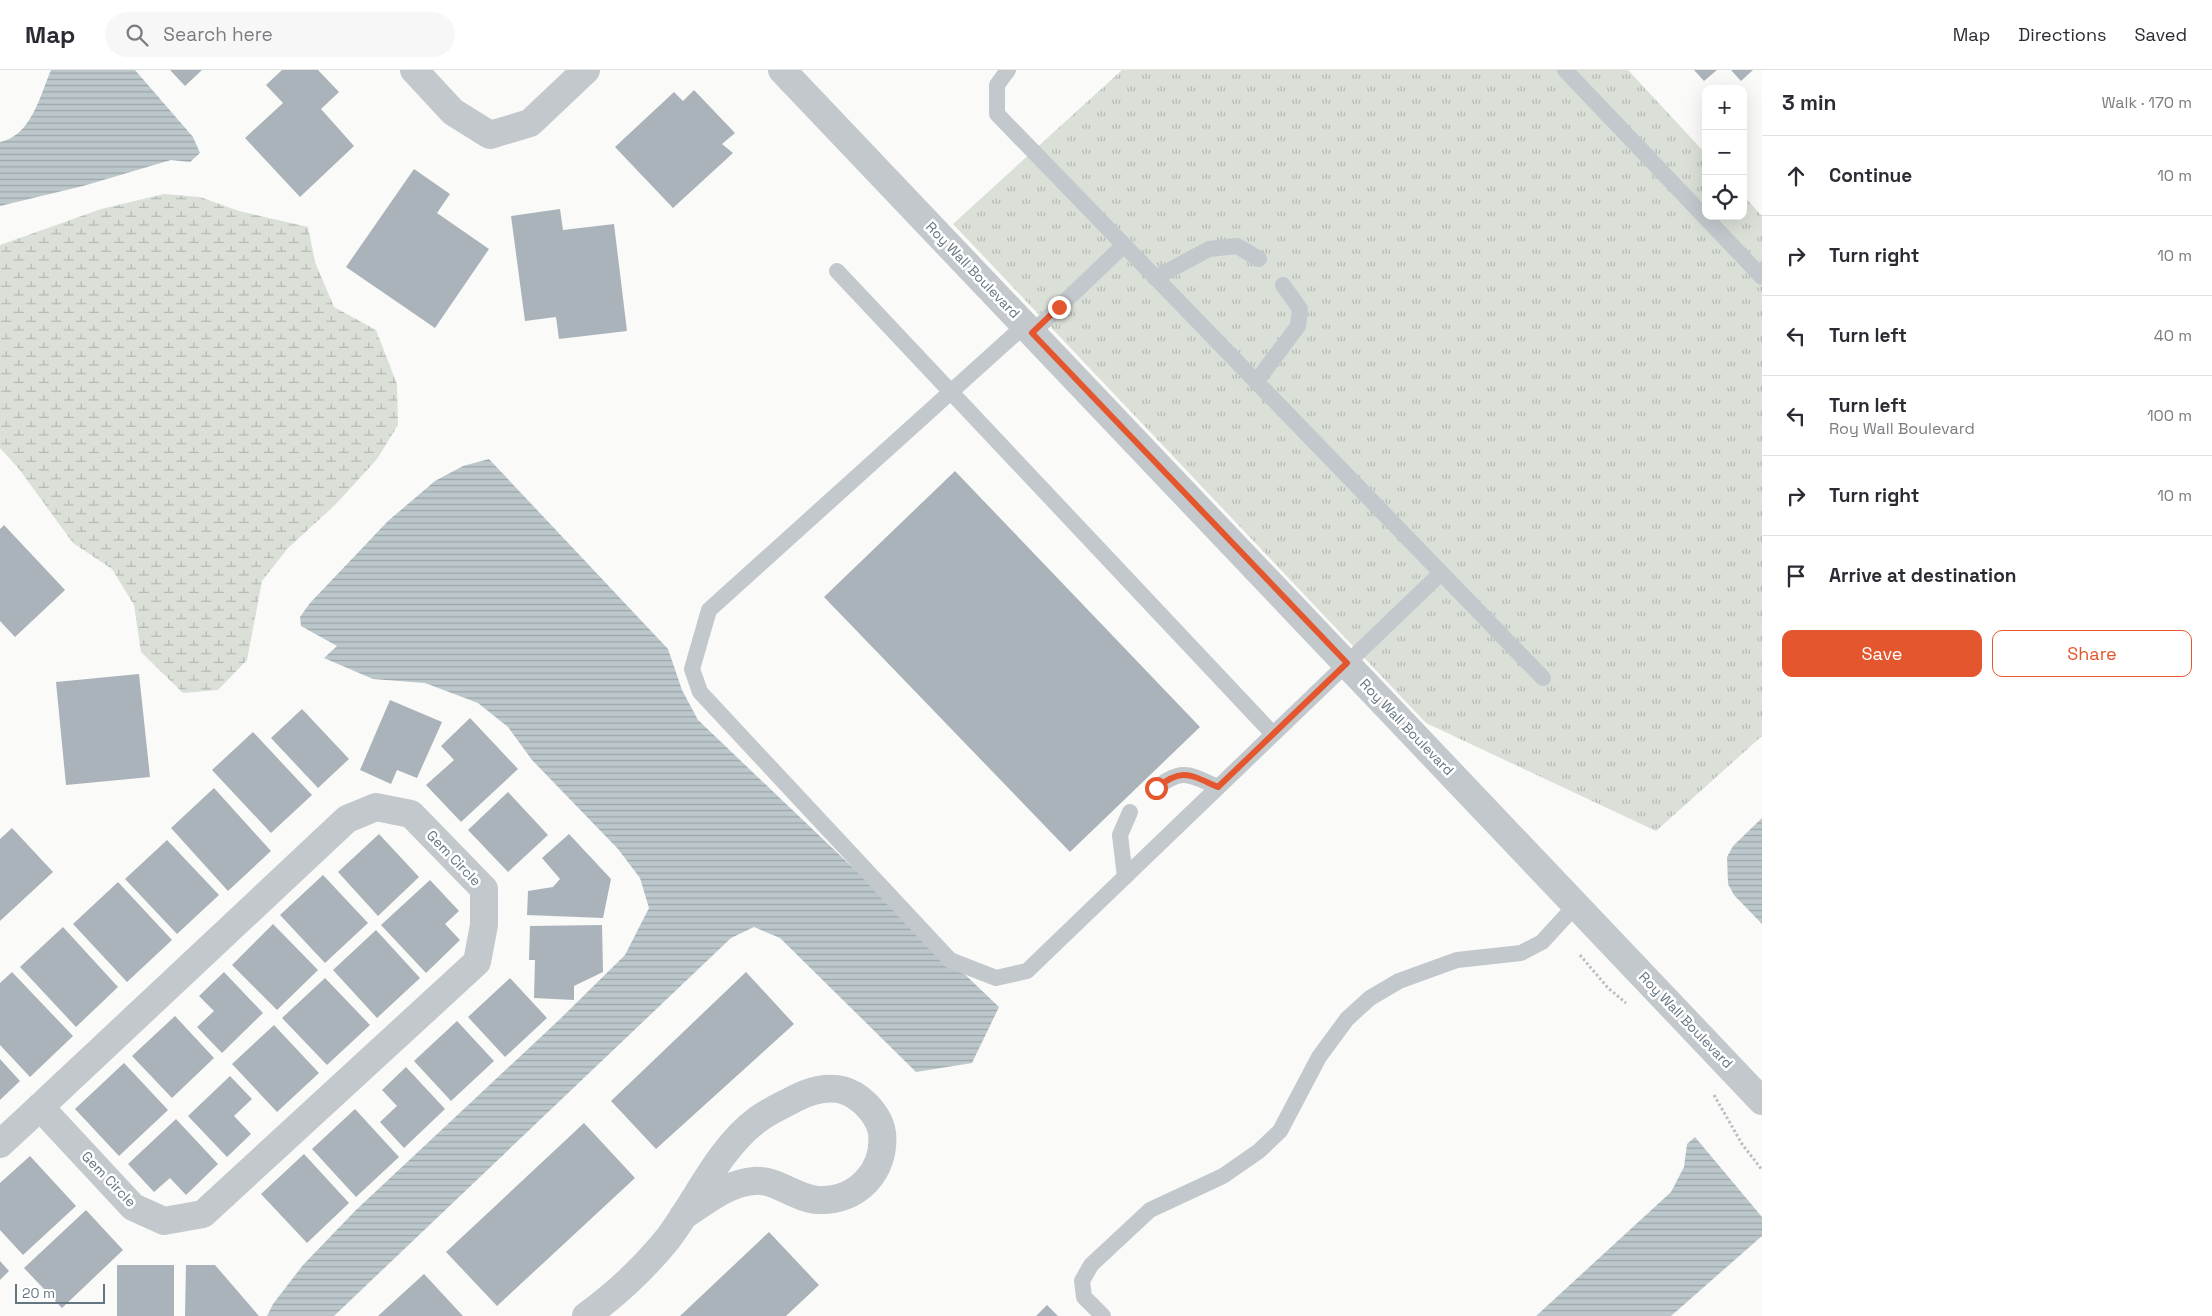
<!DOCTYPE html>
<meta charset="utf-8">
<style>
:root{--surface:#fff;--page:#f7f7f7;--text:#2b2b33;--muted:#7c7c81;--line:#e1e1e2;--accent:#e4572e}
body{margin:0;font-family:"Space Grotesk",sans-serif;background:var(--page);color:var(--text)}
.controls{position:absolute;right:15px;top:15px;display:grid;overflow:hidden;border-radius:10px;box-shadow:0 5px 20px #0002}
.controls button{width:45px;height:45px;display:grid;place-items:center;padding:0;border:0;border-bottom:1px solid var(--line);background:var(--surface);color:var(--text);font:25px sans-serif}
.scale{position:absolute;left:15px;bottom:12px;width:90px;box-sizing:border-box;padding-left:5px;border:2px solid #657683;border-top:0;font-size:14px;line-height:18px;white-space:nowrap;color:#657683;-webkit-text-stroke:4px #fff;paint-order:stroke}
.stop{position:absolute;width:15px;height:15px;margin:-11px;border:4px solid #e4572e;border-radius:50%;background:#fff}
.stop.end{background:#e4572e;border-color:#fff;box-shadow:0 1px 5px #0008}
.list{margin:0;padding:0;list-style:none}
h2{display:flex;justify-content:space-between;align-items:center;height:65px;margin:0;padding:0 20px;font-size:21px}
h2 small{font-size:16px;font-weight:400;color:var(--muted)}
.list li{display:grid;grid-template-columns:32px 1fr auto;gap:15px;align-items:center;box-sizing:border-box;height:80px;padding:0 20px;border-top:1px solid var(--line)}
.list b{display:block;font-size:19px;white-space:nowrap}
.list p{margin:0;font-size:16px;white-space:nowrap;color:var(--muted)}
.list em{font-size:16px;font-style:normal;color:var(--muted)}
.actions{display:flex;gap:10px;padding:15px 20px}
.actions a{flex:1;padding:11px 0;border:1px solid var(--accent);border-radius:10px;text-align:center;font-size:18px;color:var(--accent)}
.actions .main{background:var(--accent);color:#fff}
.icon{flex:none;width:28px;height:28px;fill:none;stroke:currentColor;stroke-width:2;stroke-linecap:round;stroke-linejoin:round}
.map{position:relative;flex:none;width:1762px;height:1246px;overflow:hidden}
header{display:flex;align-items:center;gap:30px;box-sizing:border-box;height:70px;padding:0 25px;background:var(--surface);border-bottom:1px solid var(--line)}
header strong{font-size:24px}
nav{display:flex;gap:28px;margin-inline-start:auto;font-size:18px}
.search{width:350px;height:45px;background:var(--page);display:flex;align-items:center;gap:12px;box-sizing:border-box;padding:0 18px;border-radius:28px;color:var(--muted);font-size:19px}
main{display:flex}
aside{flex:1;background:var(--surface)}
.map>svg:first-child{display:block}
</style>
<header>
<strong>Map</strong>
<div class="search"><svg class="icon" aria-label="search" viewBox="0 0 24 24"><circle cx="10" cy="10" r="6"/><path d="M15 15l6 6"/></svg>Search here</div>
<nav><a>Map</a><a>Directions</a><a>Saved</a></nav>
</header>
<main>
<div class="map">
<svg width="1762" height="1246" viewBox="0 0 1762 1246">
<defs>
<pattern id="grass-tufts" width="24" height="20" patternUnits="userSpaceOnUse" patternTransform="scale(1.25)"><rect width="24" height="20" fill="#dadfd7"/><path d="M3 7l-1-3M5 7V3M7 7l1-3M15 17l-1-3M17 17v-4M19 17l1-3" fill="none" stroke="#b4b9b4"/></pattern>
<pattern id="wetland-marsh" width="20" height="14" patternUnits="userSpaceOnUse" patternTransform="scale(1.25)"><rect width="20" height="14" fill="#dadfd7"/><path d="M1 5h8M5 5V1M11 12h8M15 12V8" fill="none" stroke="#b4b9b4"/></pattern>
<pattern id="water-rules" width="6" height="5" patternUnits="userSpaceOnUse" patternTransform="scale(1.25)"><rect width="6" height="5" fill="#bbc7cb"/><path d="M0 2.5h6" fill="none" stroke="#9ca6aa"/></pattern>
</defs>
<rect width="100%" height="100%" fill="#fafaf8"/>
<polygon fill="url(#grass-tufts)" points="1122,0 1628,0 1706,84 1706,146 1743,146 1743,125 1762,146 1762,666 1656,761 1426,653 953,154"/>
<polygon fill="url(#wetland-marsh)" points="164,124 200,127 239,141 308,157 315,192 334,237 376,260 397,314 398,355 377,389 336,434 288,478 262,511 247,590 218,620 183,623 141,582 134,535 112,499 73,473 19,399 0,378 0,175 101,139"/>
<g fill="url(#water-rules)">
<path d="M 51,0 L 135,0 L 193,67 L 200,83 L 190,92 L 171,90 L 83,116 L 0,136 L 0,72 C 31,66 40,26 51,0 Z"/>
<polygon points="489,389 668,579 682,620 698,650 999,937 972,993 916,1002 780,868 754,857 731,868 334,1246 267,1246 273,1234 303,1195 356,1140 559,950 625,885 649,838 640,808 618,779 532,690 508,657 478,633 425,613 373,609 324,588 337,576 301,556 300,547 310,533 388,451 435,411 463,396"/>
<polygon points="1762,748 1762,854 1734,825 1728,814 1727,787 1733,776"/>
<polygon points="1695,1067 1762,1147 1762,1166 1671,1246 1536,1246 1671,1122 1684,1097 1687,1074"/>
</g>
<g fill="#aab3b9">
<polygon points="170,0 202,0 185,16"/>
<polygon points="282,0 318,0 339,22 321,39 354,76 300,127 245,68 283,33 266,15"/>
<polygon points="1694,0 1717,0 1704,11"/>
<polygon points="1731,0 1753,0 1741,11"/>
<polygon points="694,20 735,63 722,74 733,83 673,138 615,77 674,22 683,31"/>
<polygon points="414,99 450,124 437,143 489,179 435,258 346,197"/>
<polygon points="560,139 563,160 614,154 627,261 559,269 556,247 525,251 511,146"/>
<polygon points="955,401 1200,657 1070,782 824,527"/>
<polygon points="4,455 65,520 15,567 0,551 0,459"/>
<polygon points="139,604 150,707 66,715 56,612"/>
<polygon points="390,630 442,652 417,708 397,700 391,714 360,700"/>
<polygon points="302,639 349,689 318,718 271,668"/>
<polygon points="470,648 518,699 461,752 426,715 454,690 441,676"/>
<polygon points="253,662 312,725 271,763 212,700"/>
<polygon points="214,718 271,781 228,821 171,758"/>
<polygon points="508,722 548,765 508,802 468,760"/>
<polygon points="12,758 53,802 0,851 0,769"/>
<polygon points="379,764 419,807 378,846 338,802"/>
<polygon points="569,764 611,809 603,848 527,845 528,821 553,817 560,809 542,788"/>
<polygon points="167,770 219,825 177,864 125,809"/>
<polygon points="323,805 368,853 325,893 280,845"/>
<polygon points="430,810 459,841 445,854 460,870 426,903 381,855"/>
<polygon points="118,812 172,870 127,912 73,854"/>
<polygon points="273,854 318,900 277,940 232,895"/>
<polygon points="602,855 603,902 574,916 574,930 534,928 535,890 529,890 530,856"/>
<polygon points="63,857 118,917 76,957 20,897"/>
<polygon points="376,860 420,908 377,948 333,900"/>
<polygon points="12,902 73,966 30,1007 0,975 0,913"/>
<polygon points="224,902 263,943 222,983 197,957 214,941 199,926"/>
<polygon points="746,902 794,954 656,1079 611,1031"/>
<polygon points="325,908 370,955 327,995 282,948"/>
<polygon points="510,908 547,948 505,987 468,947"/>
<polygon points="175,946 214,988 172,1028 132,986"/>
<polygon points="457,951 494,991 451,1031 414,991"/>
<polygon points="274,955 319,1003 277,1042 232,994"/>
<polygon points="0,989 20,1011 0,1030"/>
<polygon points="124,993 168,1040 119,1086 75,1039"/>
<polygon points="406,997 445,1039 404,1078 380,1052 397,1036 382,1020"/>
<polygon points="230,1006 252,1029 234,1046 251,1064 227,1087 188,1046"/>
<polygon points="355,1039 399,1087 356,1127 312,1079"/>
<polygon points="176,1049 218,1094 186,1125 170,1108 154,1122 128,1094"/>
<polygon points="584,1053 635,1108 497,1236 446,1182"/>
<polygon points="304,1084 349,1133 307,1173 261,1124"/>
<polygon points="30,1086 76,1136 23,1185 0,1160 0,1113"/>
<polygon points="86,1140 123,1180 62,1238 24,1198"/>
<polygon points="769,1162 819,1215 786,1246 680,1246"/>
<polygon points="0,1191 9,1201 0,1210"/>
<rect x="117" y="1195" width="57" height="51"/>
<polygon points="186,1195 215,1195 259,1246 185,1246"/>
<polygon points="424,1204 463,1246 378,1246"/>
<polygon points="1047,1235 1058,1246 1036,1246"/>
</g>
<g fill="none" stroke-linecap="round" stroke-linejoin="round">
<g stroke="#bbbfc2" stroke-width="3" stroke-dasharray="2.5 2.5" stroke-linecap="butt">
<polyline points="1580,885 1608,918 1626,933"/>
<polyline points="1714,1025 1742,1074 1762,1100"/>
</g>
<g stroke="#c3c8cc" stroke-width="16">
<polyline points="1008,0 997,15 997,44 1124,175 1032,263"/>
<polyline points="1565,0 1762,207"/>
<polyline points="1124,175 1543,608"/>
<polyline points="837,201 1273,664"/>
<polyline points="1155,208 1209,179 1237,176 1259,189"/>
<polyline points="1025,255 709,540 692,599 700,622 950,890 996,908 1027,901 1441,503"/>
<polyline points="1256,312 1298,256 1300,239 1283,215"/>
<path d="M 1156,718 C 1183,697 1190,705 1218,717"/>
<polyline points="1125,807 1120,765 1130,742"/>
<polyline points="1103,1246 1084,1227 1082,1211 1091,1195 1150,1140 1223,1106 1259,1081 1280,1061 1319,987 1347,949 1370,928 1399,911 1457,890 1521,883 1542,872 1576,835"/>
</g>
<g stroke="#c3c8cc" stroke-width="28">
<polyline points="414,0 453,42 490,65 530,53 586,0"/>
<polygon points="376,737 411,744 484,819 484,855 477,892 203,1144 164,1151 133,1137 40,1037 347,749"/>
<polyline points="0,1074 40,1037"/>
<path d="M 586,1246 C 615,1225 643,1199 666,1171 C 696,1133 717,1080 757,1050 C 769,1041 783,1035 796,1028 C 814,1019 836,1014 854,1025 C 867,1033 880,1048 882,1063 C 886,1101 857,1132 818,1130 C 796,1129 777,1109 754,1111 C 727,1113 705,1132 683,1146"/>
</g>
<polyline stroke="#c3c8cc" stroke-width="28" points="782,0 1762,1031"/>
</g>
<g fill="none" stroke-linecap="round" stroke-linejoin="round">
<path stroke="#e4572e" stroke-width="6" d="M 1059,237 L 1032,263 L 1347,593 L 1218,717 C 1190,705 1183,697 1156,718"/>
</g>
<g text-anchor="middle" stroke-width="5" stroke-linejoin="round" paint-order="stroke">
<g font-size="14" fill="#657683" stroke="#fff">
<text transform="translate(973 200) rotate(46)" y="5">Roy Wall Boulevard</text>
<text transform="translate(1407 657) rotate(46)" y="5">Roy Wall Boulevard</text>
<text transform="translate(454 788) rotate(46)" y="5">Gem Circle</text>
<text transform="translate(1686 950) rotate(46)" y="5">Roy Wall Boulevard</text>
<text transform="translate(109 1109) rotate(46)" y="5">Gem Circle</text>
</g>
</g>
</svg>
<div class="controls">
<button>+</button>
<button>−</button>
<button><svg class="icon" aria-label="locate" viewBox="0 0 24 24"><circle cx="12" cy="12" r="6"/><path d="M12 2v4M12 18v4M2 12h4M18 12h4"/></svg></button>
</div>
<div class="scale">20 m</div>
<div class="stop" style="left:1156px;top:718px"></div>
<div class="stop end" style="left:1059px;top:237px"></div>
</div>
<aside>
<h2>3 min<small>Walk · 170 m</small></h2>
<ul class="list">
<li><svg class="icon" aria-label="ahead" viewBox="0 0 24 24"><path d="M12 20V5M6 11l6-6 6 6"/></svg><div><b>Continue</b></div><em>10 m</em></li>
<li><svg class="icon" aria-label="right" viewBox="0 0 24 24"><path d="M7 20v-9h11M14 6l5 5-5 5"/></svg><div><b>Turn right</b></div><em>10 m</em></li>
<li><svg class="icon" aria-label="left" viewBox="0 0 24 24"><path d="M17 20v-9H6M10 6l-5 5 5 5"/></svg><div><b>Turn left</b></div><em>40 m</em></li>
<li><svg class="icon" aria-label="left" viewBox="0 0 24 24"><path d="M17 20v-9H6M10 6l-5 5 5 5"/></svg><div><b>Turn left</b><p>Roy Wall Boulevard</p></div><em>100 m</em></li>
<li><svg class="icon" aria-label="right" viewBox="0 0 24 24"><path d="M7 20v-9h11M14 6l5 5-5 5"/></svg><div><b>Turn right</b></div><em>10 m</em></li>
<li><svg class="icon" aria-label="arrive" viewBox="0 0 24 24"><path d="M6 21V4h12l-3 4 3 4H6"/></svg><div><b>Arrive at destination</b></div></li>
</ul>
<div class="actions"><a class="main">Save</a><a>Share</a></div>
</aside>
</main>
